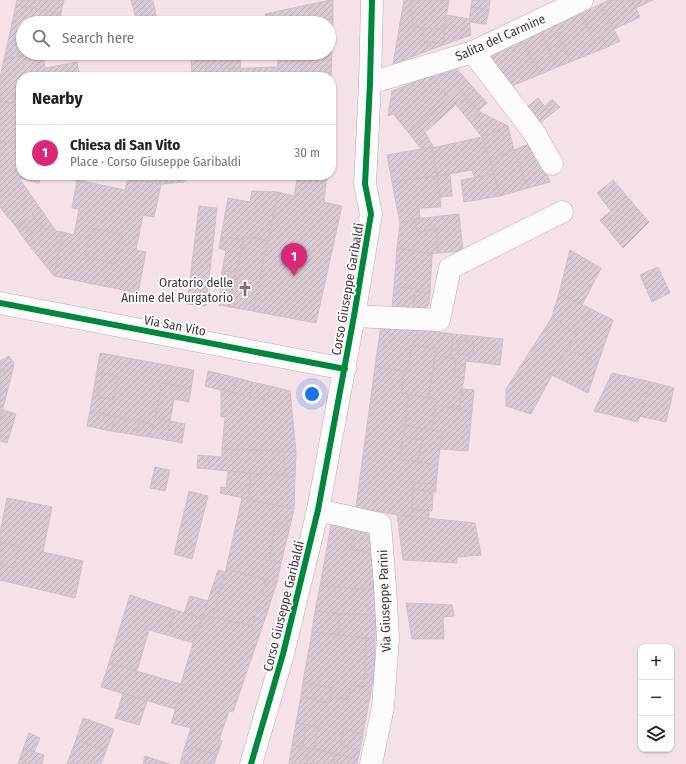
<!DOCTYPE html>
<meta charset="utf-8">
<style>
:root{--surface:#fff;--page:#f6f6f6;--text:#222;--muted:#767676;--line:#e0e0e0;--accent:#db2777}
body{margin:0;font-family:"Fira Sans Condensed",sans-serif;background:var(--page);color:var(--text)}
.controls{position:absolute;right:12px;bottom:12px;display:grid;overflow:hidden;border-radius:8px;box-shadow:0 1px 3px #0004}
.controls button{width:36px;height:36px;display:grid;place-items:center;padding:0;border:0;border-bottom:1px solid var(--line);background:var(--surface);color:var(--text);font:20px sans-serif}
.you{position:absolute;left:312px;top:394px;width:14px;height:14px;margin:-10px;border:3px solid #fff;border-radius:50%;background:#1a73e8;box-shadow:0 0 0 6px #1a73e833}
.badge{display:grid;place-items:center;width:26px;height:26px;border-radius:50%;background:var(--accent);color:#fff;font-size:13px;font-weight:700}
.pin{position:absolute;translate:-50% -33px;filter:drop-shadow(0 1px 2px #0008)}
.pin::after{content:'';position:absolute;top:21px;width:14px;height:12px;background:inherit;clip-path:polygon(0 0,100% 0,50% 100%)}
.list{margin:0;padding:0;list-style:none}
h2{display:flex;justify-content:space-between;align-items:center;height:52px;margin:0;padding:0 16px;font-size:17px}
h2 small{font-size:13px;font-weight:400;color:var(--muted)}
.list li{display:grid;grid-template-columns:26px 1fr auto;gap:12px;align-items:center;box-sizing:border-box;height:56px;padding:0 16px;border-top:1px solid var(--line)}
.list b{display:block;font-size:15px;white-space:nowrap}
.list p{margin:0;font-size:13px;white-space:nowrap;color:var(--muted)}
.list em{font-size:13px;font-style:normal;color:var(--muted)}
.icon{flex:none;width:22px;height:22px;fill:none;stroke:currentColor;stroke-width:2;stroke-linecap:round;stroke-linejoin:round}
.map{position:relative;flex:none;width:686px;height:764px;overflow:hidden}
.search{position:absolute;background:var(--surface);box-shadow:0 1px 3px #0004;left:16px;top:16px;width:320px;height:44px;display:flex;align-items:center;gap:10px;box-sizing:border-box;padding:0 14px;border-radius:22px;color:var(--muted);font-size:15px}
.panel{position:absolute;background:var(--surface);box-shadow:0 1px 3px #0004;left:16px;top:72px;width:320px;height:108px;border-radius:16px}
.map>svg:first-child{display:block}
</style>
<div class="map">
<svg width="686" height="764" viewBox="0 0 686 764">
<defs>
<pattern id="building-hatch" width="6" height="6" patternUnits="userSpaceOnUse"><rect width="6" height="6" fill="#dacad3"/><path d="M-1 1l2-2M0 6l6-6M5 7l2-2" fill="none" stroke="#bdaeb6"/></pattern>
</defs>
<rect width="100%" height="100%" fill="#f4e2e8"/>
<g fill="url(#building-hatch)" stroke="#d0bfc8">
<polygon points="17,0 64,0 61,14 16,5"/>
<polygon points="131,0 153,0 157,21 151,23 137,23"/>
<polygon points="330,0 333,0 333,19 307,23 267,23 265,14"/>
<polygon points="404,0 411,0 413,27 424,28 424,42 443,43 443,45 393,64"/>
<polygon points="411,0 449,0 444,30 413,27"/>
<polygon points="472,0 490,0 489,10 471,7"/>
<polygon points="609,0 632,0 640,17 614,29 601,4"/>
<polygon points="632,0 653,0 636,8"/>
<polygon points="601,4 620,41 607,47 602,37 594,41 581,13"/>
<polygon points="16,5 61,14 57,23 23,23 23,53 37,53 4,59"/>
<polygon points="471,7 489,10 486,24 469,22"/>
<polygon points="581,13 594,41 602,37 607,47 570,62 554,26"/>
<polygon points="446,15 469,19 471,35 443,45"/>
<polygon points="333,19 331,78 277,77 278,60 282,61 281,53 329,53 329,23 307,23"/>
<polygon points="554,26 562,43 548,50 540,33"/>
<polygon points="424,28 444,30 443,43 424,42"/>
<polygon points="540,33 557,67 541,74 522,41"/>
<polygon points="522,41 541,74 509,87 489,57"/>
<polygon points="562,43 570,62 557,67 548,50"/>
<polygon points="37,53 43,53 45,68 77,62 80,77 21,77 21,86 18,86 13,104 0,101 0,78 4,59"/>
<polygon points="241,56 240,69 221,69 220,57"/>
<polygon points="220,57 221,69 277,67 277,77 206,77 206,58"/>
<polygon points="206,58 206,77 192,77 191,59"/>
<polygon points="455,67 487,103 478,111 458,88 449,97 430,76"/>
<polygon points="430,76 449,97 409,133 393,114 388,116 392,91"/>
<polygon points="18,86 21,86 21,126 17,144 0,141 0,101 13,104"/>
<polygon points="458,88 478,111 468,119 449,97"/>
<polygon points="449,97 456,104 439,120 432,112"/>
<polygon points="538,98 551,114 538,125 525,109"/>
<polygon points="552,99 560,107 551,114 545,106"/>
<polygon points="478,111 508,126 482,137 468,119"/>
<polygon points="432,112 439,120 425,132 434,148 421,149 409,133"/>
<polygon points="21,126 21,145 17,144"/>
<polygon points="508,126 514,150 490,159 482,137"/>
<polygon points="482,137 494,174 474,177 472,170 437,176 432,148"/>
<polygon points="0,141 21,145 21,175 41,175 39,183 19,178 49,221 42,227 32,214 16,227 0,207"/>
<polygon points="534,142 550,182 528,188 514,150"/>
<polygon points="432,148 437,176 392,182 387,155 421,149"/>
<polygon points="514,150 528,188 500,196 490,159"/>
<polygon points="450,174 452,196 440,197 437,176"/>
<polygon points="494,174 500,196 464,202 461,180"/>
<polygon points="151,175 185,175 184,182 161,184 150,182"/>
<polygon points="233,175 260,175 236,178"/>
<polygon points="298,175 327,175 324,202 342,206 316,323 253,311 278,192 294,196"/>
<polygon points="437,176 441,207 419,208 420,218 400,223 392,182"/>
<polygon points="128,177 161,184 154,217 143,215 136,250 146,252 138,293 54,276 63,232 74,235 79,209 72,208 77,180 125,190"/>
<polygon points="613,180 649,222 623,248 600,220 611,211 597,193"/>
<polygon points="252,191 278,192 268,241 244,236 243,240 221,237 228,198 250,202"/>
<polygon points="199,206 217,208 206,306 187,304"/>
<polygon points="32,214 42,227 49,221 56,231 63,232 54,276 25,240 33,233 23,222"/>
<polygon points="459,214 463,251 438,253 437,229 417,232 415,219"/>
<polygon points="415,219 417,232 437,229 438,253 432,254 397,248 400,223"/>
<polygon points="23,222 33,233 25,240 16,227"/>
<polygon points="92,228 122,234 114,264 85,256"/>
<polygon points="244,236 268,241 253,311 230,307"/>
<polygon points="221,237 243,240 236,272 222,271 226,251 219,248"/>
<polygon points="397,248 432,254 430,293 415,292 416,289 394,287"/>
<polygon points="570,250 601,268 582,305 559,293"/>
<polygon points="658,267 670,293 652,302 640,275"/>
<polygon points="222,271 236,272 230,307 219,305"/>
<polygon points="394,287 416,289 413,309 392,307"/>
<polygon points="415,292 430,293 429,305 422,309 413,309"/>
<polygon points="559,293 591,309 576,334 552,317"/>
<polygon points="591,309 613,320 598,363 567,349"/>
<polygon points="552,317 576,334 552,375 531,414 506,406 506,389"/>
<polygon points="381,325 453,334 451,359 435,356 436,349 412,345 407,371 375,367"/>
<polygon points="453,334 503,339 500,365 466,361 464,378 454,377 456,359 451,359"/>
<polygon points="458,341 474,341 473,355 458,354"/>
<polygon points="412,345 436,349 429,398 401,393 404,371 407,371"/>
<polygon points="567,349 598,363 588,393 552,375"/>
<polygon points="100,353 194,370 191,389 162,383 155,418 170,421 167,440 150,437 153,424 90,411"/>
<polygon points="9,356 14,363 12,373 0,370 0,361"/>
<polygon points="435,356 456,359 454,377 464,378 459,409 435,405 436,399 429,398"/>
<polygon points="375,367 404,371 401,393 409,395 400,459 438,465 436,484 414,483 412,509 429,510 429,519 397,515 356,507"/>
<polygon points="0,370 12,373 0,420"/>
<polygon points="208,371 237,378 233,393 205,386"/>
<polygon points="102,373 118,376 114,399 98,397"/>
<polygon points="612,373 651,382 638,422 594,411"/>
<polygon points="237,378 252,382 250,397 233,393"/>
<polygon points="252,382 270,386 267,400 250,397"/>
<polygon points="651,382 674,388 666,422 639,416"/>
<polygon points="162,383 191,389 189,402 174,399 170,421 155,418"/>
<polygon points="270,386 290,391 296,452 222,449 225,417 221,417 221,390 267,400"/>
<polygon points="463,389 474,390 468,451 440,449 442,431 432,430 435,405 459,409"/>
<polygon points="409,395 436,399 432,430 405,426"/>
<polygon points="3,410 16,414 7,443 0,441 0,420"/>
<polygon points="90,411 115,417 111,431 87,426"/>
<polygon points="115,417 139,422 136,435 111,431"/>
<polygon points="170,421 185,424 182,443 167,440"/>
<polygon points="139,422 153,424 150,437 136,435"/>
<polygon points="405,426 442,431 438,465 418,462 422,440 403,437"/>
<polygon points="403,437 422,440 418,462 400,459"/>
<polygon points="222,449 284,451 285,477 209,469 209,456 222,457"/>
<polygon points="284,451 296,452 295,477 285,477"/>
<polygon points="198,455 209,456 209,469 197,468"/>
<polygon points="155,467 170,470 165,491 150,488"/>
<polygon points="228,471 251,473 248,499 220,493 221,487 226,488"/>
<polygon points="251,473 295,477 294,509 248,499"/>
<polygon points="414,483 436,484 436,492 413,490"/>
<polygon points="413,490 433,492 432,511 412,509"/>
<polygon points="189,491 208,496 192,559 174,554"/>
<polygon points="7,498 52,507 43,552 83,561 75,598 0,580 0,533"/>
<polygon points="242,498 294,509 290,526 276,523 269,560 281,563 277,582 226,569"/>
<polygon points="397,515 475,523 481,555 457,557 457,563 403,560"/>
<polygon points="276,523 290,526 281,563 269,560"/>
<polygon points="331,525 355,527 351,549 373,554 377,590 320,586"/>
<polygon points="355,527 371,528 373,554 351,549"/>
<polygon points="0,542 19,547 14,568 0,564"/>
<polygon points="226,569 266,580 262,595 272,597 268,610 258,607 252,626 212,618"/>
<polygon points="218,570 225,572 212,618 203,615"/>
<polygon points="266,580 277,582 272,597 262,595"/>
<polygon points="320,586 377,590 376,615 340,614 315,611"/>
<polygon points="130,595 175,610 167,635 149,630 137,671 109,663"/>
<polygon points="190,596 208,601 202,619 184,613"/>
<polygon points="406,603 452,605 454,616 443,617 444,639 412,639"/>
<polygon points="258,607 268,610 233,712 229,711 219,740 222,741 217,755 185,746 191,728 171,723 184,685 181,684 193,643 203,615 252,626"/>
<polygon points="175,610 202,619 193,643 167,635"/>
<polygon points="315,611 340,614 338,635 312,632"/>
<polygon points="340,614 376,615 375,639 338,635"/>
<polygon points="312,632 366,638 365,674 362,687 351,685 348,700 331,697 332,688 303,682"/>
<polygon points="366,638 375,639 374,675 365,674"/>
<polygon points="109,663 184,685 175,709 101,687"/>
<polygon points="365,674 374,675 363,734 344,729 340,745 360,750 358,759 314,749 318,727 296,723 301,696 329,703 331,697 348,700 351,685 362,687"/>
<polygon points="303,682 332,688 329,703 301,696"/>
<polygon points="123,694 147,701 139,725 115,718"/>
<polygon points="83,718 114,729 106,751 76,740"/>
<polygon points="296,723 306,725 303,747 292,745"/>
<polygon points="306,725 318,727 314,749 303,747"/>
<polygon points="344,729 363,734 360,750 340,745"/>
<polygon points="29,733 40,738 34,752 23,749"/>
<polygon points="76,740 106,751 101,764 67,764"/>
<polygon points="292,745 309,748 306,764 289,764"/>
<polygon points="185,746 217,755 214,764 193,764 181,760"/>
<polygon points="309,748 335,754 333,764 306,764"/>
<polygon points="23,749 44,755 42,764 18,764"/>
<polygon points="335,754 358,759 357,764 333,764"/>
<polygon points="145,756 170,764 143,764"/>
<polygon points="181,760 193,764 180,764"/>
</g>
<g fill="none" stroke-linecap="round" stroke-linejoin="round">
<g stroke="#bcaab1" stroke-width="23">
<g id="minor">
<polyline points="473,52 535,134 552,164"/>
<polyline points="370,83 473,52 582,0"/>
<polyline points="0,303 345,369"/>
<polyline points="354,316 439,320 450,268 562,212"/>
<polyline points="318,510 380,524 385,586 388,638 383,707 371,764"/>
<polyline points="251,764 283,654 318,510 354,316 371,214 365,184 370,83 372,0"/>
</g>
</g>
<use href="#minor" stroke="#fdfbfc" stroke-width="22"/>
<g stroke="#fff" stroke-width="8">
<g id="cycleway">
<polyline points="0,303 345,369"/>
<polyline points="251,764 283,654 318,510 354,316 371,214 365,184 370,83 372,0"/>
</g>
</g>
<use href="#cycleway" stroke="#00873e" stroke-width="6"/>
</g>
<defs>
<g id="church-bare" transform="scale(1.2)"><path d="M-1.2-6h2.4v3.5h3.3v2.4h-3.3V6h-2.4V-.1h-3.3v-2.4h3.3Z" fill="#857178" stroke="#fff" stroke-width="2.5" paint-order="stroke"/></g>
</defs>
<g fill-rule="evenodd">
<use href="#church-bare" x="245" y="289"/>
</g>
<g text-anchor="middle" stroke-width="3.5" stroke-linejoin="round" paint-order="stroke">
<g font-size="13" fill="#49343c" stroke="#fff">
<text transform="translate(500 37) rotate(-24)" y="5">Salita del Carmine</text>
<text transform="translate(347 289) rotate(-80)" y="5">Corso Giuseppe Garibaldi</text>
<text transform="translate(175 325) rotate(11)" y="5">Via San Vito</text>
<text transform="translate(384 601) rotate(-92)" y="5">Via Giuseppe Parini</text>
<text transform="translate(283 606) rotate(-76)" y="5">Corso Giuseppe Garibaldi</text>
</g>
<g font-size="13" fill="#49343c" stroke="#fff" text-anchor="end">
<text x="233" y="287">Oratorio delle<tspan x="233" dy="15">Anime del Purgatorio</tspan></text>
</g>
</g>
</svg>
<div class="controls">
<button>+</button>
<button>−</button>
<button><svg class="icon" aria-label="layers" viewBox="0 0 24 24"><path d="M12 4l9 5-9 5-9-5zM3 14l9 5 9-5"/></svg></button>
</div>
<div class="you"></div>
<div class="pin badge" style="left:294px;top:276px">1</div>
<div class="search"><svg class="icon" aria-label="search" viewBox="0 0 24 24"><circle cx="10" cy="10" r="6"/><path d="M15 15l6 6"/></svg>Search here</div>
<section class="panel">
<h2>Nearby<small></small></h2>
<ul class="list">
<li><span class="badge">1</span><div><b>Chiesa di San Vito</b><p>Place · Corso Giuseppe Garibaldi</p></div><em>30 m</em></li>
</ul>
</section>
</div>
